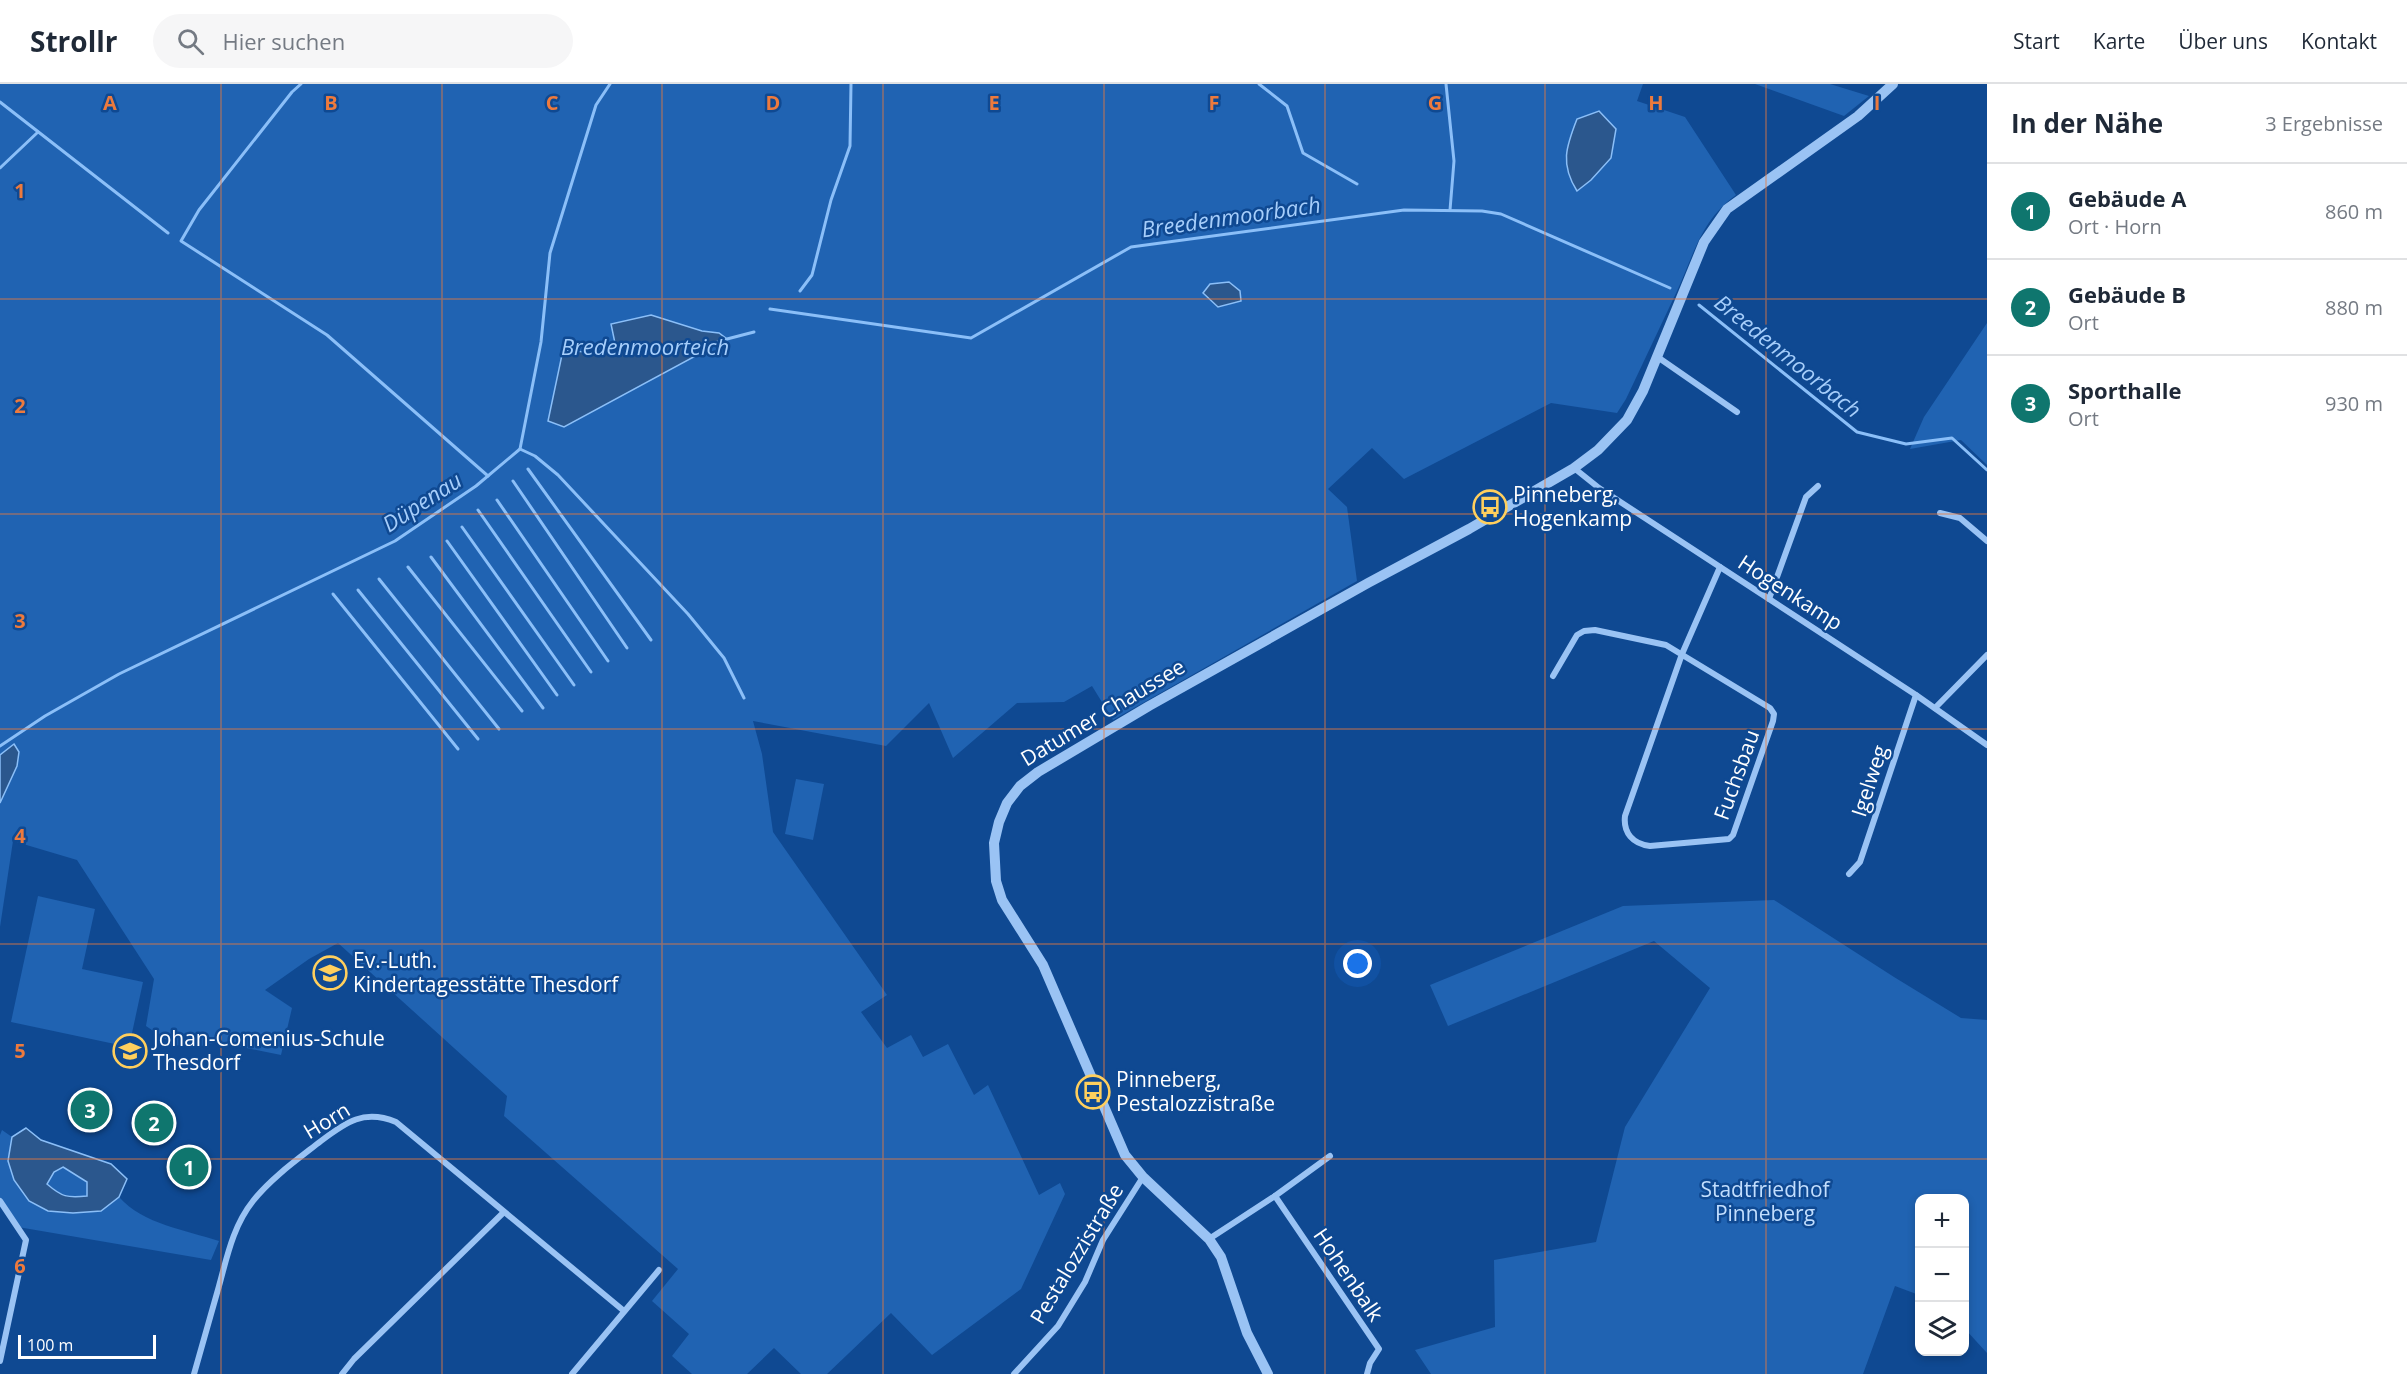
<!DOCTYPE html>
<html lang="de">
<meta charset="utf-8">
<style>
:root{--surface:#fff;--page:#f6f6f7;--text:#1f2937;--muted:#747a83;--line:#e0e1e3;--accent:#0f766e}
body{margin:0;font-family:"Open Sans",sans-serif;background:var(--page);color:var(--text)}
.controls{position:absolute;right:18px;bottom:18px;display:grid;overflow:hidden;border-radius:12px;box-shadow:0 3px 9px #0003}
.controls button{width:54px;height:54px;display:grid;place-items:center;padding:0;border:0;border-bottom:2px solid var(--line);background:var(--surface);color:var(--text);font:30px sans-serif}
.scale{position:absolute;left:18px;bottom:15px;width:138px;box-sizing:border-box;padding-left:6px;border:3px solid #fff;border-top:0;font-size:16px;line-height:21px;white-space:nowrap;color:#fff;-webkit-text-stroke:4px #0f4992;paint-order:stroke}
.you{position:absolute;left:1358px;top:880px;width:21px;height:21px;margin:-15px;border:4px solid #fff;border-radius:50%;background:#1a73e8;box-shadow:0 0 0 9px #1a73e833}
.badge{display:grid;place-items:center;width:39px;height:39px;border-radius:50%;background:var(--accent);color:#fff;font-size:20px;font-weight:700}
.pin{position:absolute;translate:-50% -50%;border:3px solid #fff;box-shadow:0 2px 6px #0006}
.list{margin:0;padding:0;list-style:none}
h2{display:flex;justify-content:space-between;align-items:center;height:78px;margin:0;padding:0 24px;font-size:26px}
h2 small{font-size:20px;font-weight:400;color:var(--muted)}
.list li{display:grid;grid-template-columns:39px 1fr auto;gap:18px;align-items:center;box-sizing:border-box;height:96px;padding:0 24px;border-top:2px solid var(--line)}
.list b{display:block;font-size:22px;white-space:nowrap}
.list p{margin:0;font-size:20px;white-space:nowrap;color:var(--muted)}
.list em{font-size:20px;font-style:normal;color:var(--muted)}
.icon{flex:none;width:33px;height:33px;fill:none;stroke:currentColor;stroke-width:2;stroke-linecap:round;stroke-linejoin:round}
.map{position:relative;flex:none;width:1987px;height:1290px;overflow:hidden}
header{display:flex;align-items:center;gap:36px;box-sizing:border-box;height:84px;padding:0 30px;background:var(--surface);border-bottom:2px solid var(--line)}
header strong{font-size:28px}
nav{display:flex;gap:33px;margin-inline-start:auto;font-size:21px}
.search{width:420px;height:54px;background:var(--page);display:flex;align-items:center;gap:15px;box-sizing:border-box;padding:0 21px;border-radius:33px;color:var(--muted);font-size:22px}
main{display:flex}
aside{flex:1;background:var(--surface)}
.map>svg:first-child{display:block}
</style>
<header>
<strong>Strollr</strong>
<div class="search"><svg class="icon" aria-label="search" viewBox="0 0 24 24"><circle cx="10" cy="10" r="6"/><path d="M15 15l6 6"/></svg>Hier suchen</div>
<nav><a>Start</a><a>Karte</a><a>Über uns</a><a>Kontakt</a></nav>
</header>
<main>
<div class="map">
<svg width="1987" height="1290" viewBox="0 0 1987 1290">
<rect width="100%" height="100%" fill="#0f4992"/>
<g fill="#2063b2">
<path d="M 0,0 L 1643,0 L 1637,17 L 1685,33 L 1736,111 C 1701,136 1694,170 1677,207 C 1660,243 1643,279 1626,315 L 1617,329 L 1551,319 L 1404,395 L 1372,364 L 1328,405 L 1347,423 L 1357,497 L 1113,636 L 1092,602 L 1064,618 L 1017,619 L 953,674 L 929,619 L 886,662 L 753,637 L 762,670 L 773,748 L 887,911 L 861,928 L 887,964 L 911,951 L 923,973 L 948,960 L 974,1011 L 988,1001 L 1039,1111 L 1060,1099 L 1065,1110 L 1021,1205 L 932,1271 L 891,1229 L 827,1290 L 801,1290 L 774,1264 L 747,1290 L 692,1290 L 672,1272 L 689,1250 L 652,1217 L 678,1185 L 504,1032 L 507,1012 L 338,859 L 309,875 L 265,906 L 292,924 L 281,971 L 217,958 L 197,963 L 174,961 L 146,942 L 154,895 L 77,776 L 13,757 L 0,843 Z"/>
<polygon points="1755,0 1830,0 1869,12 1844,32"/>
<polygon points="1987,239 1987,381 1961,356 1910,365 1924,333"/>
<polygon points="796,695 824,700 813,756 785,750"/>
<polygon points="38,812 95,825 82,885 143,898 129,963 11,938"/>
<polygon points="1774,816 1894,893 1961,934 1987,936 1987,1269 1965,1245 1964,1114 1920,1114 1919,1211 1895,1202 1863,1290 1431,1290 1415,1266 1495,1243 1494,1176 1596,1158 1625,1043 1710,904 1654,857 1448,942 1430,901 1623,822"/>
<path d="M 2,1046 L 12,1053 L 8,1077 L 14,1096 L 101,1127 L 119,1113 C 143,1140 185,1146 219,1157 L 211,1176 L 18,1143 L 0,1117 L 0,1051 Z"/>
<path d="M 63,1083 L 87,1098 L 88,1112 C 69,1114 61,1112 47,1099 L 54,1088 Z"/>
</g>
<g fill="#2b578d" stroke="#8bbff8" stroke-width="1.5" fill-rule="evenodd">
<path d="M 1599,27 L 1616,45 L 1611,74 L 1591,96 L 1577,107 C 1560,80 1566,63 1577,35 Z"/>
<polygon points="1229,198 1240,207 1241,217 1218,223 1203,209 1210,200"/>
<polygon points="651,231 702,247 719,249 727,255 703,261 701,269 564,343 548,337 563,266 596,269 615,259 611,240"/>
<polygon points="14,660 19,668 17,682 0,719 0,671"/>
<path d="M 26,1044 L 41,1056 L 111,1080 L 127,1095 L 119,1113 L 101,1127 L 73,1129 L 48,1127 L 29,1117 L 14,1096 L 8,1077 L 12,1053 ZM 63,1083 L 87,1098 L 87,1112 C 67,1114 62,1113 47,1100 L 54,1088 Z"/>
</g>
<g fill="none" stroke-linecap="round" stroke-linejoin="round">
<g stroke="#8bbff8" stroke-width="3">
<polyline points="301,0 292,8 199,126 181,157 327,251 488,392"/>
<polyline points="1259,0 1287,22 1303,69 1357,100"/>
<polyline points="1446,0 1454,77 1450,126"/>
<polyline points="0,18 168,149"/>
<polyline points="0,84 38,48"/>
<polyline points="800,207 812,191 831,116 850,62 851,0"/>
<polyline points="1699,221 1857,348 1906,360 1952,354 1987,386"/>
<polyline points="770,225 971,254 1131,163 1404,126 1482,127 1501,130 1670,204"/>
<polyline points="727,255 754,248"/>
<polyline points="520,365 535,372 558,391 688,530 724,574 744,614"/>
<polyline points="528,385 651,556"/>
<polyline points="513,397 627,564"/>
<polyline points="497,416 608,577"/>
<polyline points="478,426 591,588"/>
<polyline points="462,443 574,601"/>
<polyline points="447,457 557,611"/>
<polyline points="431,473 543,624"/>
<polyline points="408,483 522,627"/>
<polyline points="379,495 499,645"/>
<polyline points="358,506 478,655"/>
<polyline points="333,510 458,665"/>
<polyline points="0,662 45,632 119,590 395,457 476,402 520,365 541,258 550,169 596,21 610,0"/>
</g>
<g stroke="#9ac3f4" stroke-width="6">
<polyline points="1659,274 1737,328"/>
<polyline points="1574,384 1599,404 1916,611 1987,661"/>
<polyline points="1940,429 1960,434 1987,457"/>
<polyline points="1769,515 1806,413 1818,402"/>
<path d="M 1553,592 L 1577,551 L 1584,547 L 1595,546 L 1666,561 L 1770,624 L 1774,630 L 1773,637 L 1733,751 L 1729,755 L 1650,762 C 1633,760 1623,749 1625,732 L 1682,570 L 1720,483"/>
<polyline points="1935,624 1987,571"/>
<polyline points="1849,790 1860,778 1916,611"/>
<polyline points="1275,1112 1330,1072"/>
<polyline points="0,1117 26,1156 0,1277"/>
<polyline points="1209,1155 1275,1112 1379,1265 1370,1279 1367,1290"/>
<path d="M 194,1290 C 202,1261 211,1231 219,1202 C 227,1173 233,1142 253,1117 C 271,1094 298,1075 321,1057 C 346,1038 364,1025 396,1038 L 624,1227"/>
<polyline points="342,1290 354,1275 504,1128"/>
<polyline points="572,1290 659,1186"/>
<polyline points="1014,1290 1058,1242 1085,1198 1103,1156 1143,1093"/>
</g>
<polyline stroke="#9ac3f4" stroke-width="10" points="1268,1290 1247,1249 1221,1173 1209,1155 1143,1093 1125,1071 1043,881 1002,816 996,797 994,759 999,738 1007,719 1020,702 1038,688 1149,622 1368,499 1469,445 1574,384 1598,366 1627,336 1643,307 1704,158 1727,125 1858,32 1893,0"/>
</g>
<path fill="none" stroke="#ed7a3d" stroke-width="1.5" stroke-opacity="0.55" d="M 221,0 L 221,1290M 442,0 L 442,1290M 662,0 L 662,1290M 883,0 L 883,1290M 1104,0 L 1104,1290M 1325,0 L 1325,1290M 1545,0 L 1545,1290M 1766,0 L 1766,1290M 0,215 L 1987,215M 0,430 L 1987,430M 0,645 L 1987,645M 0,860 L 1987,860M 0,1075 L 1987,1075"/>
<defs>
<g id="bus-ring" transform="scale(1.725)"><circle r="9.5" fill="#0f4992" stroke="#ffcf5d" stroke-width="1.5"/><path d="M-5-6H5V4H4V6H2V4H-2V6H-4V4H-5ZM-3.5-4V0h7V-4ZM-3.5 1.2v1.5H-2V1.2ZM2 1.2v1.5H3.5V1.2Z" fill="#ffcf5d"/></g>
<g id="school-ring" transform="scale(1.725)"><circle r="9.5" fill="#0f4992" stroke="#ffcf5d" stroke-width="1.5"/><path d="M0-5L7-2L0 1L-7-2ZM-4 1L0 2.5L4 1V4Q0 6-4 4Z" fill="#ffcf5d"/></g>
</defs>
<g fill-rule="evenodd">
<use href="#bus-ring" x="1490" y="423"/>
<use href="#school-ring" x="330" y="889"/>
<use href="#school-ring" x="130" y="967"/>
<use href="#bus-ring" x="1093" y="1008"/>
</g>
<g text-anchor="middle" stroke-width="5" stroke-linejoin="round" paint-order="stroke">
<g font-size="21" fill="#fff" stroke="#0f4992" text-anchor="start">
<text x="1513" y="418">Pinneberg,<tspan x="1513" dy="24">Hogenkamp</tspan></text>
<text x="353" y="884">Ev.-Luth.<tspan x="353" dy="24">Kindertagesstätte Thesdorf</tspan></text>
<text x="153" y="962">Johan-Comenius-Schule<tspan x="153" dy="24">Thesdorf</tspan></text>
<text x="1116" y="1003">Pinneberg,<tspan x="1116" dy="24">Pestalozzistraße</tspan></text>
</g>
<g font-size="21" fill="#fff" stroke="#0f4992">
<text transform="translate(1790 509) rotate(33)" y="7">Hogenkamp</text>
<text transform="translate(1103 629) rotate(-31)" y="7">Datumer Chaussee</text>
<text transform="translate(1737 691) rotate(-70)" y="7">Fuchsbau</text>
<text transform="translate(1870 697) rotate(-72)" y="7">Igelweg</text>
<text transform="translate(327 1037) rotate(-31)" y="7">Horn</text>
<text transform="translate(1077 1170) rotate(-59)" y="7">Pestalozzistraße</text>
<text transform="translate(1348 1191) rotate(56)" y="7">Hohenbalk</text>
</g>
<g font-size="21" fill="#c2defe" stroke="#0f4992">
<text x="1765" y="1113">Stadtfriedhof<tspan x="1765" dy="24">Pinneberg</tspan></text>
</g>
<g font-size="22" font-style="italic" fill="#a6cefb" stroke="#0f4992">
<text transform="translate(1231 133) rotate(-8)" y="8">Breedenmoorbach</text>
<text x="645" y="271">Bredenmoorteich</text>
<text transform="translate(1788 272) rotate(39)" y="8">Breedenmoorbach</text>
<text transform="translate(422 418) rotate(-33)" y="8">Düpenau</text>
</g>
</g>
<g font-size="20" text-anchor="middle" font-weight="bold" fill="#ed7a3d" stroke="#0f4992" stroke-width="5" stroke-linejoin="round" paint-order="stroke">
<text x="110" y="26">A</text>
<text x="331" y="26">B</text>
<text x="552" y="26">C</text>
<text x="773" y="26">D</text>
<text x="994" y="26">E</text>
<text x="1214" y="26">F</text>
<text x="1435" y="26">G</text>
<text x="1656" y="26">H</text>
<text x="1877" y="26">I</text>
<text x="20" y="114">1</text>
<text x="20" y="329">2</text>
<text x="20" y="544">3</text>
<text x="20" y="759">4</text>
<text x="20" y="974">5</text>
<text x="20" y="1189">6</text>
</g>
</svg>
<div class="controls">
<button>+</button>
<button>−</button>
<button><svg class="icon" aria-label="layers" viewBox="0 0 24 24"><path d="M12 4l9 5-9 5-9-5zM3 14l9 5 9-5"/></svg></button>
</div>
<div class="scale">100 m</div>
<div class="you"></div>
<div class="pin badge" style="left:189px;top:1083px">1</div>
<div class="pin badge" style="left:154px;top:1039px">2</div>
<div class="pin badge" style="left:90px;top:1026px">3</div>
</div>
<aside>
<h2>In der Nähe<small>3 Ergebnisse</small></h2>
<ul class="list">
<li><span class="badge">1</span><div><b>Gebäude A</b><p>Ort · Horn</p></div><em>860 m</em></li>
<li><span class="badge">2</span><div><b>Gebäude B</b><p>Ort</p></div><em>880 m</em></li>
<li><span class="badge">3</span><div><b>Sporthalle</b><p>Ort</p></div><em>930 m</em></li>
</ul>
</aside>
</main>
